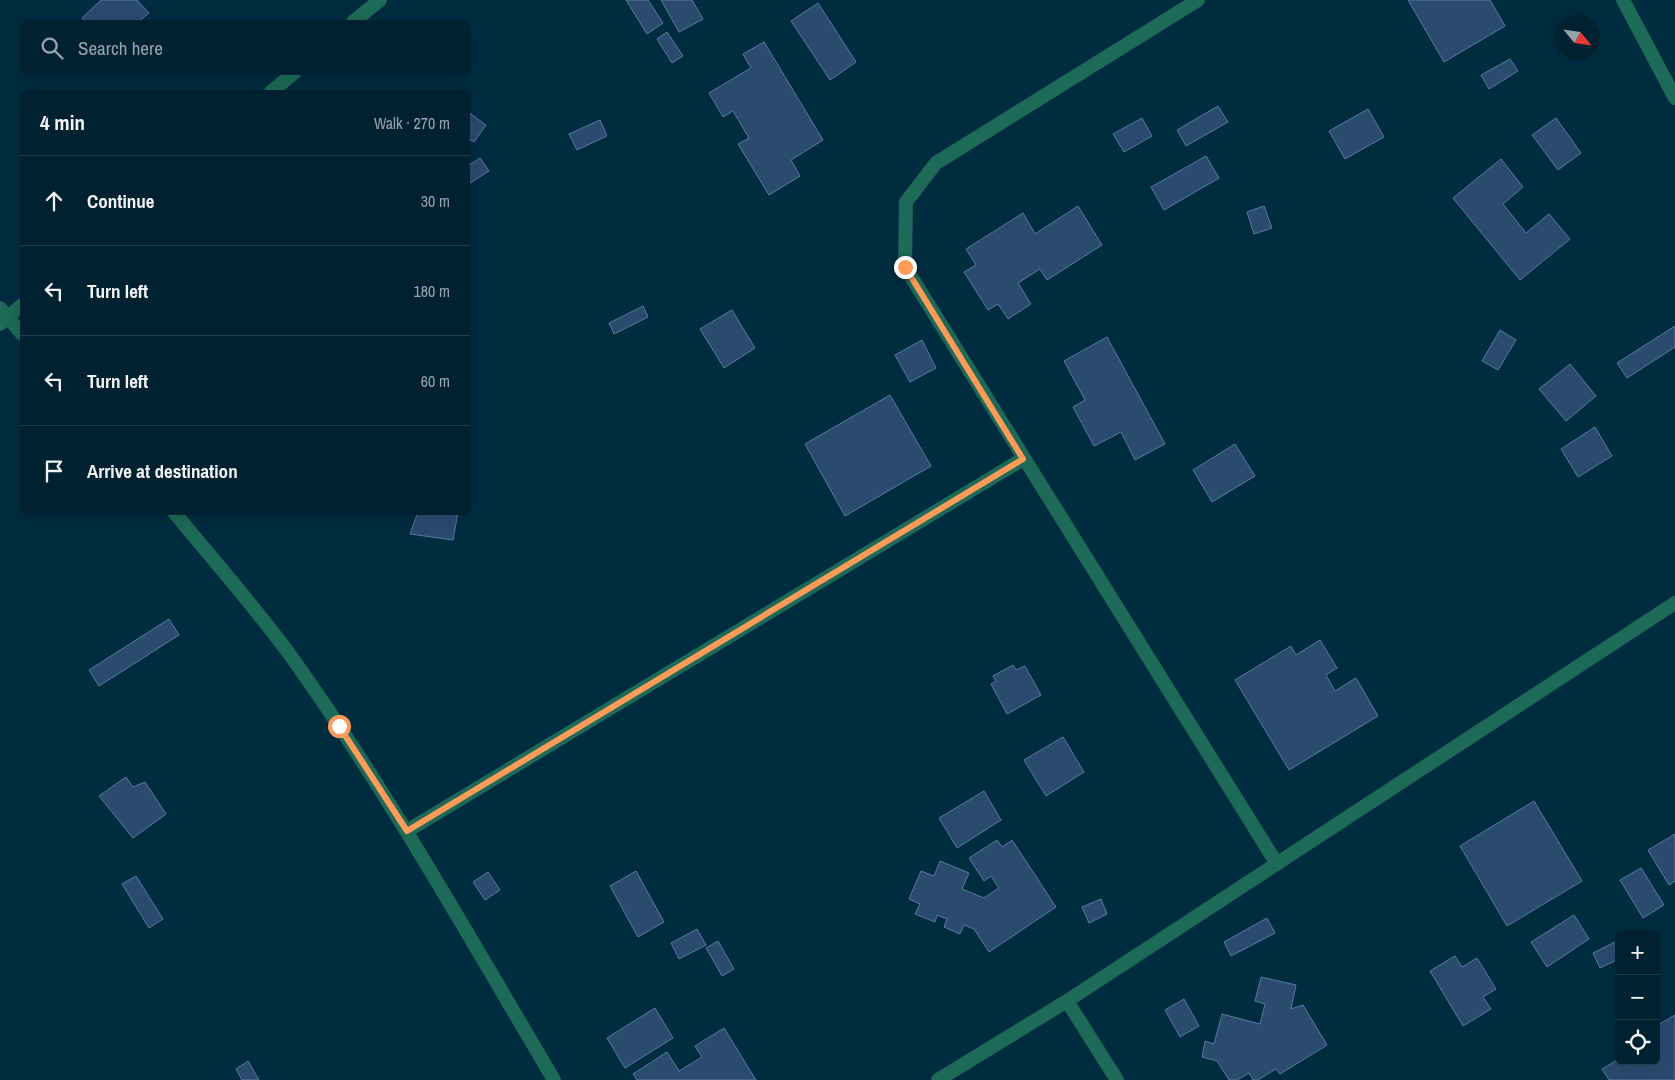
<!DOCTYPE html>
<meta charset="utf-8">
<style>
:root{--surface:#002130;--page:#0e2e3c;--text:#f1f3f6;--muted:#95a3ab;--line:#223e4c}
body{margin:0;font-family:"Archivo Narrow",sans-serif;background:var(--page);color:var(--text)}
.controls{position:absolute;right:15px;bottom:15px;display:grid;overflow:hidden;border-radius:8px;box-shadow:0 5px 20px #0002}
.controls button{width:45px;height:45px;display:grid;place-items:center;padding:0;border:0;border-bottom:1px solid var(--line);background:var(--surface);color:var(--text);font:25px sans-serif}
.compass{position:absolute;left:1555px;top:15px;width:45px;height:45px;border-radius:50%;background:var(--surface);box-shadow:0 5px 20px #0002;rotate:119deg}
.stop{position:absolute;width:15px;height:15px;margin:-11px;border:4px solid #fe9b58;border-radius:50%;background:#fff}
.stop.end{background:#fe9b58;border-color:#fff;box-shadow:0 1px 5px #0008}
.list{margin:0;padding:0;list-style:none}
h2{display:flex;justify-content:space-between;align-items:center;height:65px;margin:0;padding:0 20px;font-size:21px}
h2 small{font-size:16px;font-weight:400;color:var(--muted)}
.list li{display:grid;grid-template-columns:32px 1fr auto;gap:15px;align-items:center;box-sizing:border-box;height:90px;padding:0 20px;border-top:1px solid var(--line)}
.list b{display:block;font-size:19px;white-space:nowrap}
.list em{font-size:16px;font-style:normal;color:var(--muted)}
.icon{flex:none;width:28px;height:28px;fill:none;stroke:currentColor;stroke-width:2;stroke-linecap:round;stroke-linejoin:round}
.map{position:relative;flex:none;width:1675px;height:1080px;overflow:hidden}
.search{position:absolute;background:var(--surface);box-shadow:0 5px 20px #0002;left:20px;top:20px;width:450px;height:55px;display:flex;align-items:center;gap:12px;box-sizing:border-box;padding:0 18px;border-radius:8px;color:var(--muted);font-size:19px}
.panel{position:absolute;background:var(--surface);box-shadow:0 5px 20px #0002;left:20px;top:90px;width:450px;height:425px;border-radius:8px}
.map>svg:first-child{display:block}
</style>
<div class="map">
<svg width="1675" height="1080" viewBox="0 0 1675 1080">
<rect width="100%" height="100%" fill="#002c40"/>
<g fill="#2a4a6e" stroke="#597aa2">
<polygon points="101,0 137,0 149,13 138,22 86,22 82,18"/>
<polygon points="626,0 648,0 663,23 647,34"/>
<polygon points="661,0 692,0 703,19 679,32"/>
<polygon points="1408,0 1490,0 1505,26 1444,62"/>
<polygon points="818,3 856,62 830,80 791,21"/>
<polygon points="667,32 683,56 672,63 657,39"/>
<polygon points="764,42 823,140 791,160 800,176 769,195 738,144 749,138 733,111 723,117 709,93 751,68 743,54"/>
<polygon points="1510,59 1518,71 1489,89 1481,75"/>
<polygon points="1218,106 1228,122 1186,146 1177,130"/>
<polygon points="1368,109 1384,137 1345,159 1329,131"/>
<polygon points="468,112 486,125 474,142 468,138"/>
<polygon points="1142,118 1152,136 1124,152 1113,134"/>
<polygon points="1556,118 1581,153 1558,170 1532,135"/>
<polygon points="600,120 607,136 577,150 569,134"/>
<polygon points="1206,156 1219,178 1164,210 1151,187"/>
<polygon points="480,158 489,171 470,183 468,179 468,166"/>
<polygon points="1501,159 1523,187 1503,204 1526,233 1549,214 1570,239 1520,280 1453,198"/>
<polygon points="1078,206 1102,245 1047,280 1040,269 1018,283 1031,304 1008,319 998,304 988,310 964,272 976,265 966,249 1023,213 1035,234"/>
<polygon points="1264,206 1272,228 1254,234 1247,212"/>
<polygon points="643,306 648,317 614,334 609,323"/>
<polygon points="732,310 755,348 724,368 700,329"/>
<polygon points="1675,326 1675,347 1627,378 1617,363"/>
<polygon points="1500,330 1516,340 1498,370 1482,361"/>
<polygon points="1107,337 1165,444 1135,460 1121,432 1094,446 1073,407 1085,400 1064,361"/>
<polygon points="922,340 936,368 910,382 895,355"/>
<polygon points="1570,364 1596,396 1566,421 1539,389"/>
<polygon points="890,395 931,466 845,516 805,444"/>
<polygon points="1595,427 1612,456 1578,477 1561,449"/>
<polygon points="1235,444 1255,476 1212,502 1193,470"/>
<polygon points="418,512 458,512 453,540 410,534"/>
<polygon points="169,619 179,635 99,686 89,670"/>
<polygon points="1320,640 1337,668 1326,675 1335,691 1356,678 1378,716 1289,770 1235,680 1291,646 1296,655"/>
<polygon points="1013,665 1016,670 1025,666 1041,695 1007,714 991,684 996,681 993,676"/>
<polygon points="1063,737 1084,772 1046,796 1024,760"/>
<polygon points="126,777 133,787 145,782 166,814 133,838 99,796"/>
<polygon points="984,791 1001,820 957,848 939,818"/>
<polygon points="1534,801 1582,881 1507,926 1460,846"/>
<polygon points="1675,834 1675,881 1669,885 1648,850"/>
<polygon points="997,840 1002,847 1012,840 1056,907 989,952 974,929 964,925 960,934 944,927 947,919 937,915 935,922 915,914 920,904 909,899 921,871 934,876 940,861 969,873 962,889 984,898 999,888 991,876 984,881 969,858"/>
<polygon points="1641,868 1664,905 1643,918 1620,880"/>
<polygon points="636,871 664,922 638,937 610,886"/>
<polygon points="488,872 500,890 485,900 473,882"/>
<polygon points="136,876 163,919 149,928 122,884"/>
<polygon points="1101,899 1107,914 1089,923 1082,907"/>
<polygon points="1574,915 1589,939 1547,967 1531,942"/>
<polygon points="1267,918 1275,933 1231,956 1224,942"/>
<polygon points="697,929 706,945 679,959 671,943"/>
<polygon points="1619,940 1619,959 1600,968 1593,953"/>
<polygon points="718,941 734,969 722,976 706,948"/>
<polygon points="1455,956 1462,967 1477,958 1496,989 1483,997 1491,1009 1463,1026 1430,971"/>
<polygon points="1261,977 1296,985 1291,1009 1303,1005 1327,1045 1280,1074 1276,1069 1258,1080 1253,1080 1249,1073 1237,1080 1229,1080 1217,1061 1202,1057 1205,1041 1214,1044 1222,1014 1260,1024 1265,1004 1255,1001"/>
<polygon points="1184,999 1199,1026 1180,1037 1165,1010"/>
<polygon points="655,1008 673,1038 625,1068 607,1038"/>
<polygon points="1675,1015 1675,1080 1609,1080 1602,1069 1619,1059 1619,1061 1656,1061 1656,1026"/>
<polygon points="724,1028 756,1080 637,1080 633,1074 667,1052 679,1071 702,1057 695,1046"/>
<polygon points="248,1061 259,1080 242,1080 236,1069"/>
</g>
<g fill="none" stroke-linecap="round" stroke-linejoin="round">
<g stroke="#1e6a58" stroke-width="14">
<polyline points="1198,0 936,163 906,202 905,267 1277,864"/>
<polyline points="1623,0 1675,98"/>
<polyline points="353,22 380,0"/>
<polyline points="271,92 295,72"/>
<polyline points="0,308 22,334"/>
<polyline points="0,324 22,305"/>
<path d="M 174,512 C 214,561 256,608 293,659 C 389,794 470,938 554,1080"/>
<polyline points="407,831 1023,459"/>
<polyline points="1067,1001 1675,603"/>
<polyline points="938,1080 1067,1001 1117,1080"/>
</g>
</g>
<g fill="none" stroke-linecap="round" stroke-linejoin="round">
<polyline stroke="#fe9b58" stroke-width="6" points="339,726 407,831 1023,459 905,267"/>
</g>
</svg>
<div class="controls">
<button>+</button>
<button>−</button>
<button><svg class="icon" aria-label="locate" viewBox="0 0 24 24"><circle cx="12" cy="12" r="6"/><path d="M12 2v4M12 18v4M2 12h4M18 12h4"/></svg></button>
</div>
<svg class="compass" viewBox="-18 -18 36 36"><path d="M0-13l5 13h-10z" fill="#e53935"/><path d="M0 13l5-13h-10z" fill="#95a3ab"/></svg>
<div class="stop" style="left:339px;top:726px"></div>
<div class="stop end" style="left:905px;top:267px"></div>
<div class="search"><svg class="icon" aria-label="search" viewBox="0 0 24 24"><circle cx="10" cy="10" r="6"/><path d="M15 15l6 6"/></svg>Search here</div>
<section class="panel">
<h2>4 min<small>Walk · 270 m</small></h2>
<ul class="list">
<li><svg class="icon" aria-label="ahead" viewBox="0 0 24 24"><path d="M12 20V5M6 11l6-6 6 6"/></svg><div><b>Continue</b></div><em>30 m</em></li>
<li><svg class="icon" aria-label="left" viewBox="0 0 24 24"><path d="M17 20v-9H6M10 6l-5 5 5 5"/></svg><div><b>Turn left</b></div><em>180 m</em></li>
<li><svg class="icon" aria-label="left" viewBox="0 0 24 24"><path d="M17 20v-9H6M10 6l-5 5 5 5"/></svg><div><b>Turn left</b></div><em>60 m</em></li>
<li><svg class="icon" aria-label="arrive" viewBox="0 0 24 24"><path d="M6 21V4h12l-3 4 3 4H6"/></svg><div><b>Arrive at destination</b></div></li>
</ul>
</section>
</div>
